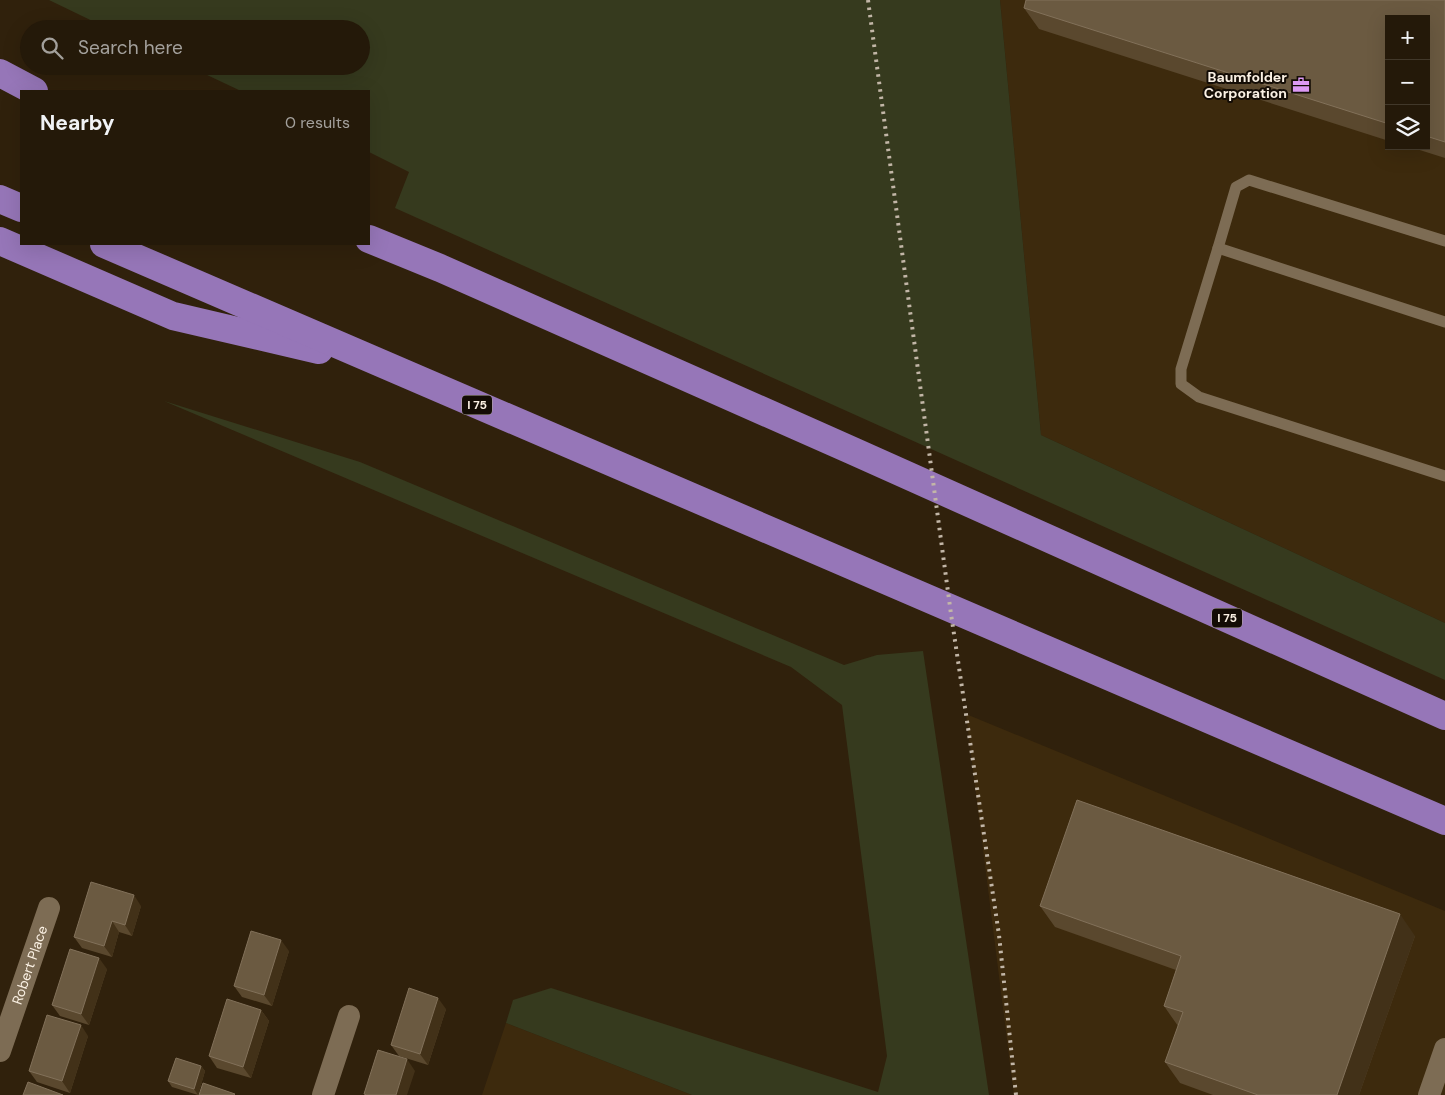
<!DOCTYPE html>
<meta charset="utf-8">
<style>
:root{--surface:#241909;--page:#2c2212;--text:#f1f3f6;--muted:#a3a09c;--line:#41382a}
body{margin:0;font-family:"DM Sans",sans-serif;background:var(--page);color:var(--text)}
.controls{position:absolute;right:15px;top:15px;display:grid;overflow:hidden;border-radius:0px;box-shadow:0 5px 20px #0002}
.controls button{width:45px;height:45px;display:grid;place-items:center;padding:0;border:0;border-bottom:1px solid var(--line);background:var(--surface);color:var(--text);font:25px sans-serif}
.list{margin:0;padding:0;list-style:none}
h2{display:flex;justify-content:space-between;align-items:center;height:65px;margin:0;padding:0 20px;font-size:21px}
h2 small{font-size:16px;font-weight:400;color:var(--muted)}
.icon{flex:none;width:28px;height:28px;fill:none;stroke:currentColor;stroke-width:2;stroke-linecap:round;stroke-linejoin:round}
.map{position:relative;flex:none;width:1445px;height:1095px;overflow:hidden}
.search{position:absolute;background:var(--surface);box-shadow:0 5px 20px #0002;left:20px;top:20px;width:350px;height:55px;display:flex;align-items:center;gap:12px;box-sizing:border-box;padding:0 18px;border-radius:28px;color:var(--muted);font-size:19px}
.panel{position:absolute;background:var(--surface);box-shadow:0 5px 20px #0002;left:20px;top:90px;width:350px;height:155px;border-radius:0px}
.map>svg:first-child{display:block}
</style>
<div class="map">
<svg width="1445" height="1095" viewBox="0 0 1445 1095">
<rect width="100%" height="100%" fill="#30210c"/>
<g fill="#3d2a0d" fill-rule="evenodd">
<path d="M 1000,0 L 1445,0 L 1445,623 L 1041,435 ZM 1389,19 L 1426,19 L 1426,146 L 1389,146 Z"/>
<polygon points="966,714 1445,911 1445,1095 1014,1095"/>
<polygon points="506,1023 692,1095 482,1095"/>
</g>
<g fill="#363a1e">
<polygon points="49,0 1000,0 1041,435 1445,623 1445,680 395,208 409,172 369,152 369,91 241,91 188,66 361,66 361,29 109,29"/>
<polygon points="164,401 360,462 844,665 877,655 923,651 989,1095 692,1095 506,1023 513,1000 551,988 878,1092 887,1056 842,705 791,667"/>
</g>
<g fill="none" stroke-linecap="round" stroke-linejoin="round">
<g stroke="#7d6c54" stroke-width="11">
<polyline points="1445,241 1249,180 1236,187 1218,248 1445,322"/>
<polyline points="1218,248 1181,369 1181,384 1199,397 1445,476"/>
</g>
<g stroke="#7d6c54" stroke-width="22">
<path id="s1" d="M 0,1051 L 49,908"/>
<polyline points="323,1095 349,1016"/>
<polyline points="1429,1095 1445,1049"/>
</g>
<g stroke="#9676b8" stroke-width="28">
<polyline points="0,73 34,91"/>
<polyline points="0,199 21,208"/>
<polyline points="369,239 440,268 853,451 1445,716"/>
<polyline points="0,241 173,316 319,350"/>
<polyline points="104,244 1445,821"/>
</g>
<polyline stroke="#c2b6a7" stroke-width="4" stroke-dasharray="2.5 5" stroke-linecap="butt" points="868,0 951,614 999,935 1016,1095"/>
</g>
<g fill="#5a482e">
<polygon points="1445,0 1445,158 1407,146 1426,146 1426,19 1389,19 1389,141 1039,29 1024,8"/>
<polygon points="141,906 132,936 119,932 112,957 82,948 74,937"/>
<polygon points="1040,906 1415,936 1359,1095 1213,1095 1180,1083 1165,1062 1178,1026 1164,1006 1176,970 1055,927"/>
<polygon points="289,951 272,1006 242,997 234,986"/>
<polygon points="107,969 89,1025 60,1016 52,1005"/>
<polygon points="446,1009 428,1065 399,1056 391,1045"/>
<polygon points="261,1010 269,1021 251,1078 217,1068 209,1056"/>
<polygon points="88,1036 70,1093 37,1082 29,1071"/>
<polygon points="201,1066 205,1071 198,1095 172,1087 168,1081"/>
</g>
<g fill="#423118">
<polygon points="134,895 141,906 132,936 125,925"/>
<polygon points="1400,914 1415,936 1359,1095 1337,1095"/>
<polygon points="112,921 119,932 112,957 104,946"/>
<polygon points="281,940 289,951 272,1006 264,995"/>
<polygon points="99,958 107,969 89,1025 81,1014"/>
<polygon points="438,998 446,1009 428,1065 420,1054"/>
<polygon points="261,1010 269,1021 251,1078 243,1067"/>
<polygon points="81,1025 88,1036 70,1093 62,1081"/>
<polygon points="407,1059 415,1071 407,1095 396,1095"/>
<polygon points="201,1066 205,1071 198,1095 194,1089"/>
</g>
<g fill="#6b5a41" stroke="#82715a">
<polygon points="1026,0 1445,0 1445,142 1426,136 1426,19 1389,19 1389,124 1024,8"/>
<polygon points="1077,800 1400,914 1337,1095 1258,1095 1165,1062 1183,1012 1164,1006 1181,956 1040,906"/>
<polygon points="91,882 134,895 125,925 112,921 104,946 74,937"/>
<polygon points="251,931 281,940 264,995 234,986"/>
<polygon points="70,949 99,958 81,1014 52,1005"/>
<polygon points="409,988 438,998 420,1054 391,1045"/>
<polygon points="227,999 261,1010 243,1067 209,1056"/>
<polygon points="47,1015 81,1025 62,1081 29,1071"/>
<polygon points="378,1050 407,1059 396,1095 367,1095 364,1094"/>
<polygon points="176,1058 201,1066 194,1089 168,1081"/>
<polygon points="28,1082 63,1095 23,1095"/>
<polygon points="203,1083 235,1094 234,1095 199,1095"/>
</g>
<defs>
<g id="office-bare" transform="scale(1.35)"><path d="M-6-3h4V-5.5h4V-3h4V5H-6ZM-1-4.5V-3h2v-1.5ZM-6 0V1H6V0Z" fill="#dc99f4" stroke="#130c05" stroke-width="2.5" paint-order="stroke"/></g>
</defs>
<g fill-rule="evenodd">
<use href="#office-bare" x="1301" y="85"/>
</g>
<g text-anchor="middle" stroke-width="4" stroke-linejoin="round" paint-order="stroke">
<g fill="#130c05" stroke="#b5aca0" stroke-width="1">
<rect x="462" y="395.5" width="30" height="19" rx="4"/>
<rect x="1212" y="608.5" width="30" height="19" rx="4"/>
</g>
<g font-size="12" font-weight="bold" fill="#faf0e3">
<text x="477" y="409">I 75</text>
<text x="1227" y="622">I 75</text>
</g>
<g font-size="14" font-weight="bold" fill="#faf0e3" stroke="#130c05" text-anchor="end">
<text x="1287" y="82">Baumfolder<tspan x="1287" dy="16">Corporation</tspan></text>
</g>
<g font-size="14" fill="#faf0e3" stroke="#130c05">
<text dy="5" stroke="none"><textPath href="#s1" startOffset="91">Robert Place</textPath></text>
</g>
</g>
</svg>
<div class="controls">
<button>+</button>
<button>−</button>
<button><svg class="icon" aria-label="layers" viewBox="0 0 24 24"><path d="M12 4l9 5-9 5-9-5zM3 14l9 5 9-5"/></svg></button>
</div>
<div class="search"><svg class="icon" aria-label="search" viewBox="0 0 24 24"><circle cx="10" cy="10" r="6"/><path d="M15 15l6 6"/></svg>Search here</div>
<section class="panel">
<h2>Nearby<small>0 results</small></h2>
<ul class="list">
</ul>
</section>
</div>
